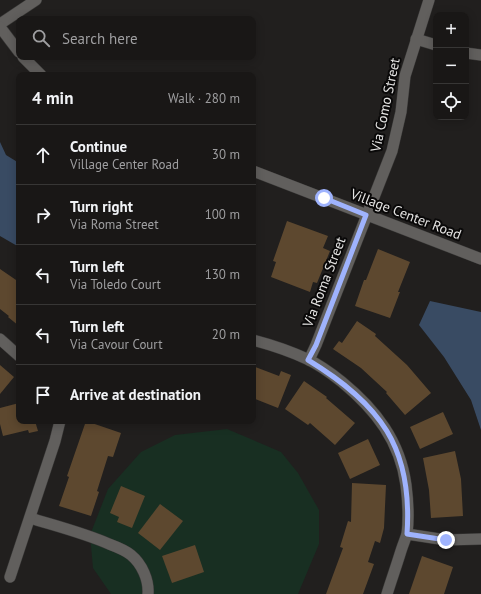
<!DOCTYPE html>
<meta charset="utf-8">
<style>
:root{--surface:#191716;--page:#262423;--text:#f1f3f6;--muted:#9f9fa1;--line:#373635}
body{margin:0;font-family:"PT Sans",sans-serif;background:var(--page);color:var(--text)}
.controls{position:absolute;right:12px;top:12px;display:grid;overflow:hidden;border-radius:8px;box-shadow:0 2px 10px #0003}
.controls button{width:36px;height:36px;display:grid;place-items:center;padding:0;border:0;border-bottom:1px solid var(--line);background:var(--surface);color:var(--text);font:20px sans-serif}
.stop{position:absolute;width:12px;height:12px;margin:-9px;border:3px solid #9fb3fd;border-radius:50%;background:#fff}
.stop.end{background:#9fb3fd;border-color:#fff;box-shadow:0 1px 4px #0008}
.list{margin:0;padding:0;list-style:none}
h2{display:flex;justify-content:space-between;align-items:center;height:52px;margin:0;padding:0 16px;font-size:17px}
h2 small{font-size:13px;font-weight:400;color:var(--muted)}
.list li{display:grid;grid-template-columns:26px 1fr auto;gap:12px;align-items:center;box-sizing:border-box;height:60px;padding:0 16px;border-top:1px solid var(--line)}
.list b{display:block;font-size:15px;white-space:nowrap}
.list p{margin:0;font-size:13px;white-space:nowrap;color:var(--muted)}
.list em{font-size:13px;font-style:normal;color:var(--muted)}
.icon{flex:none;width:22px;height:22px;fill:none;stroke:currentColor;stroke-width:2;stroke-linecap:round;stroke-linejoin:round}
.map{position:relative;flex:none;width:481px;height:594px;overflow:hidden}
.search{position:absolute;background:var(--surface);box-shadow:0 2px 10px #0003;left:16px;top:16px;width:240px;height:44px;display:flex;align-items:center;gap:10px;box-sizing:border-box;padding:0 14px;border-radius:8px;color:var(--muted);font-size:15px}
.panel{position:absolute;background:var(--surface);box-shadow:0 2px 10px #0003;left:16px;top:72px;width:240px;height:352px;border-radius:8px}
.map>svg:first-child{display:block}
</style>
<div class="map">
<svg width="481" height="594" viewBox="0 0 481 594">
<rect width="100%" height="100%" fill="#211f1e"/>
<polygon fill="#182f22" points="227,429 281,452 298,473 319,510 319,544 298,594 111,594 93,568 90,535 108,489 141,452 175,435"/>
<g fill="#394b63">
<polygon points="0,142 6,155 19,163 19,247 0,236"/>
<polygon points="430,301 481,312 481,430 471,400 444,357 419,325"/>
</g>
<g fill="#5d482f">
<polygon points="287,221 328,236 323,248 330,251 317,283 313,282 310,292 271,277 276,262 273,261"/>
<polygon points="378,249 410,262 398,292 400,292 390,318 355,306 364,280 366,280"/>
<polygon points="0,269 19,282 19,326 8,317 9,316 0,309"/>
<polygon points="357,321 376,334 375,336 407,365 431,393 405,415 386,393 387,392 361,368 333,349 339,341 342,343"/>
<polygon points="0,365 14,377 0,394"/>
<polygon points="253,366 279,376 281,371 291,375 278,408 253,398"/>
<polygon points="304,381 327,397 326,398 355,423 335,445 310,423 308,425 285,409"/>
<polygon points="19,403 19,421 35,421 38,431 29,433 28,430 3,436 0,424 0,408"/>
<polygon points="443,412 453,434 420,449 410,427"/>
<polygon points="86,421 121,433 113,457 108,456 97,491 99,492 91,516 59,506 69,477 67,476"/>
<polygon points="368,439 380,465 350,479 338,453"/>
<polygon points="455,451 461,479 463,516 431,518 429,490 423,458"/>
<polygon points="352,483 386,485 384,528 380,543 375,541 368,562 374,564 363,594 326,594 343,548 340,547 348,521 351,522"/>
<polygon points="121,486 145,496 132,528 117,522 119,517 110,513"/>
<polygon points="160,504 183,521 160,550 138,533"/>
<polygon points="195,545 204,572 172,583 162,556"/>
<polygon points="422,556 453,567 444,594 409,594"/>
</g>
<g fill="none" stroke-linecap="round" stroke-linejoin="round">
<g stroke="#3a3938" stroke-width="12">
<g id="minor">
<polyline points="0,24 36,0"/>
<polyline points="0,27 19,52"/>
<polyline points="416,39 436,45"/>
<polyline points="466,53 481,55"/>
<polyline points="23,57 41,75"/>
<polyline points="253,171 481,259"/>
<polyline points="0,339 19,356"/>
<path d="M 253,340 C 272,345 290,351 307,359 C 320,365 332,374 342,382 C 376,410 400,441 406,485 C 408,501 409,518 407,534 C 405,540 402,547 400,554 C 396,567 391,581 387,594"/>
<polyline points="309,360 316,345 392,151 401,112 405,76 429,0"/>
<path d="M 30,518 C 56,526 84,533 109,544 C 117,547 125,550 131,555 C 142,564 149,580 148,594"/>
<polyline points="407,534 446,540 481,539"/>
<polyline points="10,577 55,441 60,421"/>
</g>
</g>
<use href="#minor" stroke="#615f5d" stroke-width="11"/>
</g>
<g fill="none" stroke-linecap="round" stroke-linejoin="round">
<path stroke="#9fb3fd" stroke-width="5" d="M 324,198 L 366,215 L 316,345 L 308,360 C 380,404 413,447 407,534 L 446,540"/>
</g>
<g text-anchor="middle" stroke-width="4" stroke-linejoin="round" paint-order="stroke">
<g font-size="14" fill="#e4e3e2" stroke="#0a0909">
<text transform="translate(385 105) rotate(-78)" y="5">Via Como Street</text>
<text transform="translate(406 214) rotate(21)" y="5">Village Center Road</text>
<text transform="translate(324 282) rotate(-69)" y="5">Via Roma Street</text>
</g>
</g>
</svg>
<div class="controls">
<button>+</button>
<button>−</button>
<button><svg class="icon" aria-label="locate" viewBox="0 0 24 24"><circle cx="12" cy="12" r="6"/><path d="M12 2v4M12 18v4M2 12h4M18 12h4"/></svg></button>
</div>
<div class="stop" style="left:324px;top:198px"></div>
<div class="stop end" style="left:446px;top:540px"></div>
<div class="search"><svg class="icon" aria-label="search" viewBox="0 0 24 24"><circle cx="10" cy="10" r="6"/><path d="M15 15l6 6"/></svg>Search here</div>
<section class="panel">
<h2>4 min<small>Walk · 280 m</small></h2>
<ul class="list">
<li><svg class="icon" aria-label="ahead" viewBox="0 0 24 24"><path d="M12 20V5M6 11l6-6 6 6"/></svg><div><b>Continue</b><p>Village Center Road</p></div><em>30 m</em></li>
<li><svg class="icon" aria-label="right" viewBox="0 0 24 24"><path d="M7 20v-9h11M14 6l5 5-5 5"/></svg><div><b>Turn right</b><p>Via Roma Street</p></div><em>100 m</em></li>
<li><svg class="icon" aria-label="left" viewBox="0 0 24 24"><path d="M17 20v-9H6M10 6l-5 5 5 5"/></svg><div><b>Turn left</b><p>Via Toledo Court</p></div><em>130 m</em></li>
<li><svg class="icon" aria-label="left" viewBox="0 0 24 24"><path d="M17 20v-9H6M10 6l-5 5 5 5"/></svg><div><b>Turn left</b><p>Via Cavour Court</p></div><em>20 m</em></li>
<li><svg class="icon" aria-label="arrive" viewBox="0 0 24 24"><path d="M6 21V4h12l-3 4 3 4H6"/></svg><div><b>Arrive at destination</b></div></li>
</ul>
</section>
</div>
